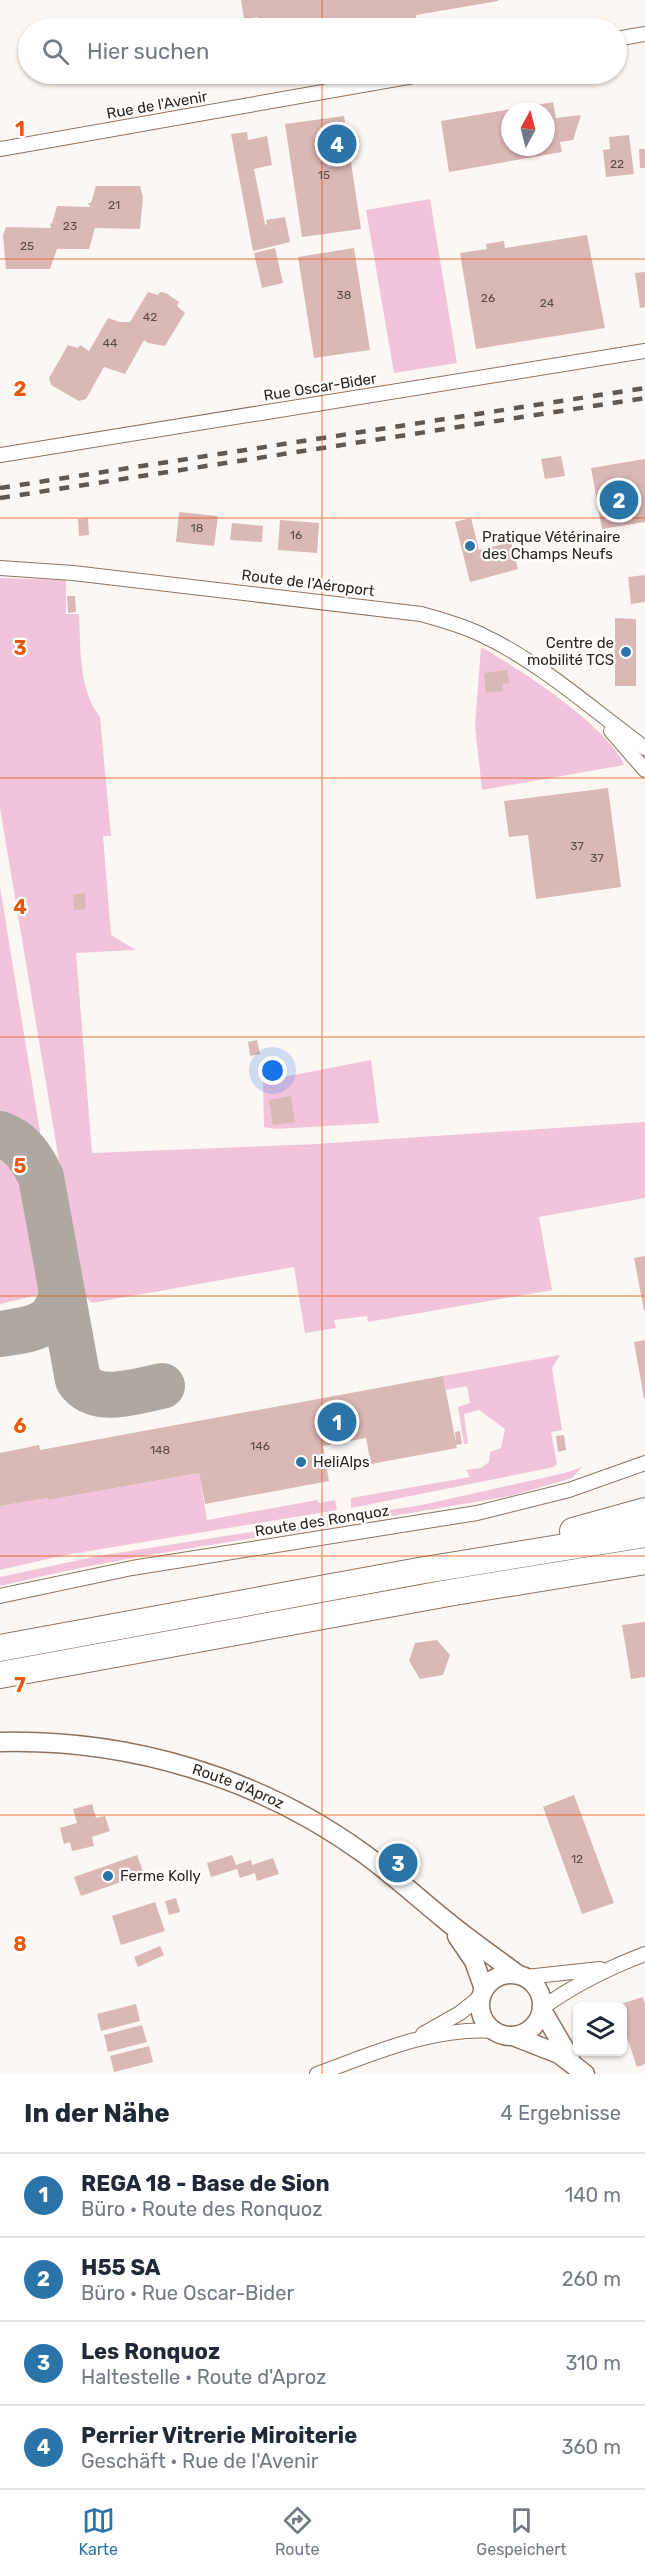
<!DOCTYPE html>
<html lang="de">
<meta charset="utf-8">
<style>
:root{--surface:#fff;--page:#f6f6f7;--text:#1f2937;--muted:#747a83;--line:#e0e1e3;--accent:#2a74a7}
body{margin:0;font-family:Rubik,sans-serif;background:var(--page);color:var(--text)}
.controls{position:absolute;right:18px;bottom:18px;display:grid;overflow:hidden;border-radius:9px;box-shadow:0 2px 4px #0004}
.controls button{width:54px;height:54px;display:grid;place-items:center;padding:0;border:0;border-bottom:2px solid var(--line);background:var(--surface);color:var(--text);font:30px sans-serif}
.compass{position:absolute;left:501px;top:102px;width:54px;height:54px;border-radius:50%;background:var(--surface);box-shadow:0 2px 4px #0004;rotate:7deg}
.you{position:absolute;left:273px;top:1071px;width:21px;height:21px;margin:-15px;border:4px solid #fff;border-radius:50%;background:#1a73e8;box-shadow:0 0 0 9px #1a73e833}
.badge{display:grid;place-items:center;width:39px;height:39px;border-radius:50%;background:var(--accent);color:#fff;font-size:20px;font-weight:700}
.pin{position:absolute;translate:-50% -50%;border:3px solid #fff;box-shadow:0 2px 6px #0006}
.list{margin:0;padding:0;list-style:none}
h2{display:flex;justify-content:space-between;align-items:center;height:78px;margin:0;padding:0 24px;font-size:26px}
h2 small{font-size:20px;font-weight:400;color:var(--muted)}
.list li{display:grid;grid-template-columns:39px 1fr auto;gap:18px;align-items:center;box-sizing:border-box;height:84px;padding:0 24px;border-top:2px solid var(--line)}
.list b{display:block;font-size:22px;white-space:nowrap}
.list p{margin:0;font-size:20px;white-space:nowrap;color:var(--muted)}
.list em{font-size:20px;font-style:normal;color:var(--muted)}
.icon{flex:none;width:33px;height:33px;fill:none;stroke:currentColor;stroke-width:2;stroke-linecap:round;stroke-linejoin:round}
.map{position:relative;flex:none;width:645px;height:2074px;overflow:hidden}
.search{position:absolute;background:var(--surface);box-shadow:0 2px 4px #0004;left:18px;right:18px;top:18px;height:66px;display:flex;align-items:center;gap:15px;box-sizing:border-box;padding:0 21px;border-radius:33px;color:var(--muted);font-size:22px}
.sheet{height:414px;background:var(--surface)}
nav{display:flex;justify-content:space-around;align-items:center;box-sizing:border-box;height:84px;border-top:2px solid var(--line);background:var(--surface);font-size:16px;color:var(--muted)}
nav a{display:grid;justify-items:center;gap:3px}
nav .on{color:var(--accent)}
.map>svg:first-child{display:block}
</style>
<div class="map">
<svg width="645" height="2074" viewBox="0 0 645 2074">
<rect width="100%" height="100%" fill="#fdf7f3"/>
<g fill="#f1c4db">
<polygon points="430,199 457,363 394,373 366,210"/>
<path d="M 0,578 L 66,580 L 66,614 L 79,614 C 81,648 78,688 100,717 L 111,836 L 103,836 L 111,935 L 136,950 L 76,953 L 92,1153 L 315,1144 L 645,1122 L 645,1198 L 539,1217 L 552,1290 L 368,1322 L 367,1316 L 334,1320 L 336,1328 L 305,1333 L 294,1267 L 92,1303 L 85,1296 L 60,1167 L 0,808 Z"/>
<path d="M 481,647 C 518,668 609,727 624,765 L 482,790 L 475,726 Z"/>
<polygon points="0,887 41,1138 18,1120 0,1112"/>
<polygon points="371,1060 379,1123 275,1129 264,1127 263,1081"/>
<polygon points="0,1154 7,1159 22,1180 42,1294 0,1304"/>
<polygon points="560,1355 552,1368 562,1430 551,1432 557,1464 554,1467 351,1508 351,1498 470,1477 466,1470 481,1468 489,1462 490,1452 501,1448 505,1429 479,1410 464,1414 468,1444 464,1444 458,1407 470,1403 467,1386 446,1390 443,1376"/>
<polygon points="582,1467 572,1478 510,1496 369,1520 363,1520 357,1515 422,1505 565,1473"/>
<polygon points="199,1473 207,1520 317,1500 319,1503 335,1500 337,1510 65,1555 0,1570 0,1506 48,1498 48,1500"/>
<path d="M 334,1519 L 328,1526 L 321,1528 C 213,1544 106,1560 0,1586 L 0,1577 L 98,1556 Z"/>
</g>
<g fill="none" stroke-linecap="round" stroke-linejoin="round">
<g stroke="#afa8a2" stroke-width="46">
<path d="M 0,1134 C 21,1141 32,1158 41,1177 L 78,1380 C 96,1406 135,1391 162,1386"/>
<path d="M 0,1334 C 31,1329 53,1329 62,1295"/>
</g>
</g>
<g fill="#dab8b6" fill-rule="evenodd">
<polygon points="241,0 498,0 498,1 416,15 417,26 401,28 259,28 258,17 244,19"/>
<path d="M 553,102 L 556,118 L 581,115 L 573,140 L 560,142 L 562,152 L 449,172 L 441,121 ZM 510,111 L 546,111 L 546,147 L 510,147 Z"/>
<polygon points="344,116 361,229 302,237 285,124"/>
<polygon points="247,132 248,140 267,136 272,165 254,169 265,224 267,225 266,220 285,217 290,242 253,251 231,134"/>
<polygon points="629,135 634,174 606,177 603,150 610,149 609,137"/>
<polygon points="639,149 645,149 645,168 640,168"/>
<polygon points="96,186 140,186 143,197 140,229 95,228 89,249 57,249 50,269 6,269 3,235 6,227 51,228 50,224 52,223 57,206 90,207 88,203 91,203"/>
<polygon points="587,235 605,328 476,349 460,253 487,249 486,244 504,241 505,248"/>
<polygon points="275,248 283,283 262,288 254,253"/>
<polygon points="354,248 370,350 314,358 298,257"/>
<polygon points="645,272 645,307 640,308 635,273"/>
<polygon points="148,292 158,295 160,292 166,293 179,302 177,306 185,313 165,346 148,343 144,340 125,374 104,367 86,399 79,401 51,385 49,378 68,345 78,348 80,345 89,351 108,318 120,322 130,322"/>
<polygon points="561,456 565,476 545,479 541,459"/>
<polygon points="645,459 645,522 602,529 591,468"/>
<polygon points="179,512 218,516 214,546 176,542"/>
<polygon points="88,518 89,535 79,536 78,519"/>
<polygon points="471,518 479,550 511,542 518,569 470,582 455,522"/>
<polygon points="280,520 319,523 317,553 278,550"/>
<polygon points="232,523 263,526 262,542 230,540"/>
<polygon points="645,575 645,602 631,604 628,577"/>
<polygon points="67,596 75,596 76,612 68,613"/>
<polygon points="615,618 636,619 636,686 615,686"/>
<polygon points="507,670 509,683 502,684 503,691 486,693 484,673"/>
<polygon points="608,788 621,887 536,899 528,835 509,837 504,801"/>
<polygon points="85,893 86,909 74,910 73,895"/>
<polygon points="257,1040 260,1054 250,1056 248,1042"/>
<polygon points="291,1096 295,1122 273,1125 269,1100"/>
<polygon points="645,1256 645,1310 644,1310 634,1258"/>
<polygon points="645,1340 645,1398 644,1398 634,1342"/>
<polygon points="443,1376 456,1443 455,1432 460,1431 462,1444 456,1445 457,1448 371,1464 366,1438 323,1446 329,1481 205,1504 199,1473 48,1500 48,1498 0,1506 0,1453 39,1445 40,1450"/>
<polygon points="564,1435 566,1450 558,1452 556,1436"/>
<polygon points="645,1622 645,1677 631,1679 622,1625"/>
<polygon points="437,1640 450,1655 443,1675 420,1679 409,1661 415,1643"/>
<polygon points="574,1795 614,1903 582,1914 543,1807"/>
<polygon points="92,1804 96,1818 105,1816 110,1831 92,1837 94,1846 72,1851 70,1842 64,1844 60,1828 77,1823 73,1809"/>
<polygon points="137,1855 144,1874 81,1896 74,1877"/>
<polygon points="232,1855 236,1865 251,1860 252,1865 273,1858 279,1874 257,1881 255,1873 240,1878 237,1869 211,1877 207,1863"/>
<polygon points="176,1898 180,1912 169,1915 165,1901"/>
<polygon points="155,1902 165,1931 121,1945 112,1916"/>
<polygon points="160,1946 164,1955 138,1967 134,1957"/>
<polygon points="643,1997 645,2004 645,2064 637,2067 622,2023 622,2006 614,2006"/>
<polygon points="136,2004 140,2021 101,2031 97,2014"/>
<polygon points="142,2025 147,2042 108,2052 104,2035"/>
<polygon points="149,2046 153,2062 114,2072 110,2056"/>
</g>
<g fill="none" stroke-linecap="round" stroke-linejoin="round">
<g stroke="#8b7362" stroke-width="16">
<g id="minor">
<polyline points="616,39 645,34"/>
<polyline points="0,149 425,74"/>
<polyline points="0,455 645,351"/>
<path d="M 0,568 L 73,573 L 421,614 C 442,620 462,625 482,635 C 540,662 593,710 645,748"/>
<polyline points="611,731 645,770"/>
<polyline points="0,1596 132,1568 477,1513 569,1490 645,1463"/>
<polyline points="526,1977 600,1969"/>
<path d="M 542,2008 C 574,1985 608,1968 645,1954"/>
<polyline points="423,2034 460,2013 480,1997"/>
<path d="M 317,2074 C 375,2053 431,2027 495,2031"/>
</g>
</g>
<g stroke="#8b7362" stroke-width="21">
<g id="tertiary">
<path id="s1" d="M 0,1742 C 129,1739 258,1777 363,1853 C 392,1874 417,1897 444,1919 C 468,1939 493,1956 517,1974"/>
<polyline points="457,1936 474,1961 484,1989"/>
<circle cx="511" cy="2005" r="31"/>
<polyline points="542,2010 570,2058"/>
<polyline points="513,2036 559,2054 585,2074"/>
</g>
</g>
<g stroke="#8b7362" stroke-width="28">
<g id="motorway">
<polyline points="573,1531 645,1511"/>
<polyline points="0,1648 419,1571 645,1534"/>
<polyline points="0,1675 454,1592 645,1561"/>
</g>
</g>
<use href="#minor" stroke="#fff" stroke-width="14"/>
<use href="#tertiary" stroke="#fff" stroke-width="18"/>
<use href="#motorway" stroke="#fff" stroke-width="26"/>
<g stroke="#615852" stroke-width="4.5" stroke-dasharray="10 10" stroke-linecap="butt">
<polyline points="0,488 645,388"/>
<polyline points="0,498 645,398"/>
</g>
</g>
<path fill="none" stroke="#e8590c" stroke-width="1.5" stroke-opacity="0.55" d="M 322,0 L 322,28M 322,74 L 322,2074M 0,259 L 645,259M 0,518 L 645,518M 0,778 L 645,778M 0,1037 L 645,1037M 0,1296 L 645,1296M 0,1556 L 645,1556M 0,1815 L 645,1815"/>
<g fill="#2a74a7" stroke="#fff" stroke-width="2">
<circle cx="470" cy="546" r="6"/>
<circle cx="626" cy="652" r="6"/>
<circle cx="301" cy="1462" r="6"/>
<circle cx="108" cy="1876" r="6"/>
</g>
<g text-anchor="middle" stroke-width="4.5" stroke-linejoin="round" paint-order="stroke">
<g font-size="12" fill="#5a4a44">
<text x="617" y="168">22</text>
<text x="324" y="179">15</text>
<text x="114" y="209">21</text>
<text x="70" y="230">23</text>
<text x="27" y="250">25</text>
<text x="344" y="299">38</text>
<text x="488" y="302">26</text>
<text x="547" y="307">24</text>
<text x="150" y="321">42</text>
<text x="110" y="347">44</text>
<text x="197" y="532">18</text>
<text x="296" y="539">16</text>
<text x="577" y="850">37</text>
<text x="597" y="862">37</text>
<text x="260" y="1450">146</text>
<text x="160" y="1454">148</text>
<text x="577" y="1863">12</text>
</g>
<g font-size="15" fill="#2f251e" stroke="#fff">
<text transform="translate(157 105) rotate(-10)" y="5">Rue de l'Avenir</text>
<text transform="translate(320 387) rotate(-9)" y="5">Rue Oscar-Bider</text>
<text transform="translate(308 583) rotate(7)" y="5">Route de l'Aéroport</text>
<text transform="translate(322 1521) rotate(-9)" y="5">Route des Ronquoz</text>
<text dy="5" stroke="none"><textPath href="#s1" startOffset="244">Route d'Aproz</textPath></text>
</g>
<g font-size="15" fill="#2f251e" stroke="#fff" text-anchor="start">
<text x="482" y="542">Pratique Vétérinaire<tspan x="482" dy="17">des Champs Neufs</tspan></text>
<text x="614" y="648" text-anchor="end">Centre de<tspan x="614" dy="17">mobilité TCS</tspan></text>
<text x="313" y="1467">HeliAlps</text>
<text x="120" y="1881">Ferme Kolly</text>
</g>
</g>
<g font-size="20" text-anchor="middle" font-weight="bold" fill="#e8590c" stroke="#fff" stroke-width="4.5" stroke-linejoin="round" paint-order="stroke">
<text x="20" y="136">1</text>
<text x="20" y="396">2</text>
<text x="20" y="655">3</text>
<text x="20" y="914">4</text>
<text x="20" y="1173">5</text>
<text x="20" y="1433">6</text>
<text x="20" y="1692">7</text>
<text x="20" y="1951">8</text>
</g>
</svg>
<div class="controls">
<button><svg class="icon" aria-label="layers" viewBox="0 0 24 24"><path d="M12 4l9 5-9 5-9-5zM3 14l9 5 9-5"/></svg></button>
</div>
<svg class="compass" viewBox="-18 -18 36 36"><path d="M0-13l5 13h-10z" fill="#e53935"/><path d="M0 13l5-13h-10z" fill="#747a83"/></svg>
<div class="you"></div>
<div class="pin badge" style="left:337px;top:1422px">1</div>
<div class="pin badge" style="left:619px;top:500px">2</div>
<div class="pin badge" style="left:398px;top:1863px">3</div>
<div class="pin badge" style="left:337px;top:144px">4</div>
<div class="search"><svg class="icon" aria-label="search" viewBox="0 0 24 24"><circle cx="10" cy="10" r="6"/><path d="M15 15l6 6"/></svg>Hier suchen</div>
</div>
<section class="sheet">
<h2>In der Nähe<small>4 Ergebnisse</small></h2>
<ul class="list">
<li><span class="badge">1</span><div><b>REGA 18 - Base de Sion</b><p>Büro · Route des Ronquoz</p></div><em>140 m</em></li>
<li><span class="badge">2</span><div><b>H55 SA</b><p>Büro · Rue Oscar-Bider</p></div><em>260 m</em></li>
<li><span class="badge">3</span><div><b>Les Ronquoz</b><p>Haltestelle · Route d'Aproz</p></div><em>310 m</em></li>
<li><span class="badge">4</span><div><b>Perrier Vitrerie Miroiterie</b><p>Geschäft · Rue de l'Avenir</p></div><em>360 m</em></li>
</ul>
</section>
<nav>
<a class="on"><svg class="icon" aria-label="map" viewBox="0 0 24 24"><path d="M3 6l6-2 6 2 6-2v14l-6 2-6-2-6 2zM9 4v14M15 6v14"/></svg>Karte</a>
<a><svg class="icon" aria-label="directions" viewBox="0 0 24 24"><path d="M12 3l9 9-9 9-9-9zM9 14v-3h6M13 9l2 2-2 2"/></svg>Route</a>
<a><svg class="icon" aria-label="saved" viewBox="0 0 24 24"><path d="M7 4h10v16l-5-4-5 4z"/></svg>Gespeichert</a>
</nav>
